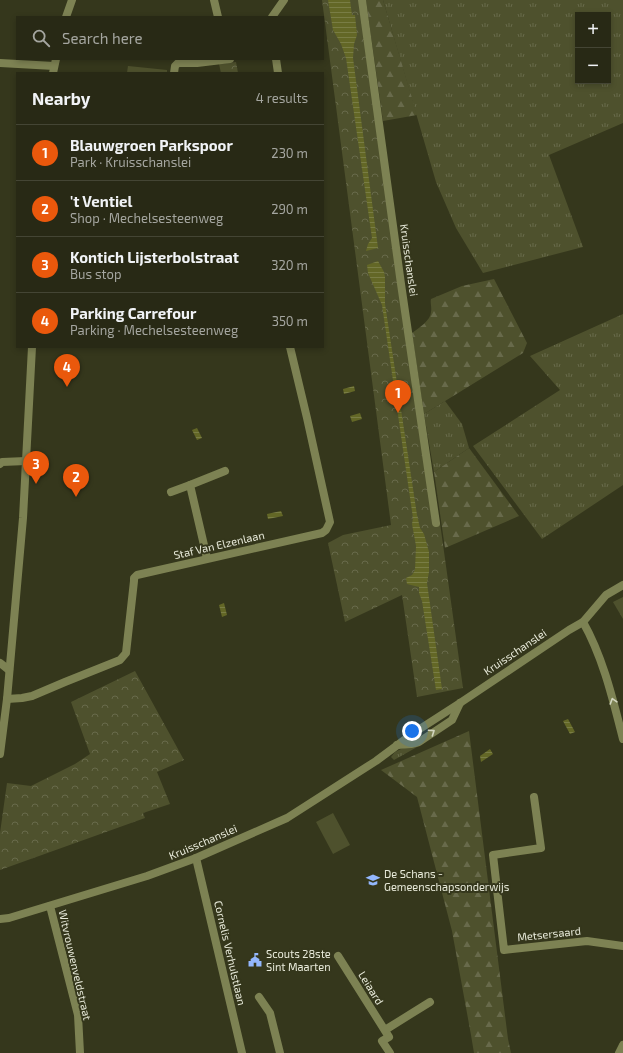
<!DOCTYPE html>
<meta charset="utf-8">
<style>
:root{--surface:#282915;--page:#30311e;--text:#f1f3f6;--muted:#a5a6a0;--line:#444534;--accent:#ea580c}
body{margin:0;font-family:"Exo 2",sans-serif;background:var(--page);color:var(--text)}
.controls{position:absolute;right:12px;top:12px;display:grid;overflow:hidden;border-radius:0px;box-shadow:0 2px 6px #0003}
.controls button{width:36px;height:36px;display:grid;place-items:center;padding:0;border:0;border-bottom:1px solid var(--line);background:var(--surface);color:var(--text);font:20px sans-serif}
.you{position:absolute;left:412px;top:731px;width:14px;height:14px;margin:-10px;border:3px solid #fff;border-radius:50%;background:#1a73e8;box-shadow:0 0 0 6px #1a73e833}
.badge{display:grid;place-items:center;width:26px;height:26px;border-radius:50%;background:var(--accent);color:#fff;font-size:13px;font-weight:700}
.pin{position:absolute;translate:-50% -33px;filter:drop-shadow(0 1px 2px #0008)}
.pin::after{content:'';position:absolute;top:21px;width:14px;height:12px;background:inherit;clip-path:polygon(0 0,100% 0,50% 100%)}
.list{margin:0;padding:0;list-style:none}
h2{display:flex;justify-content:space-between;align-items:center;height:52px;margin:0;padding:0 16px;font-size:17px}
h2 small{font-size:13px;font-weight:400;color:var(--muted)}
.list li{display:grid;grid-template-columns:26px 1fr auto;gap:12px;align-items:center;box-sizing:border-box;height:56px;padding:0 16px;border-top:1px solid var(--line)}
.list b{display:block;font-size:15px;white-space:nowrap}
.list p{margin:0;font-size:13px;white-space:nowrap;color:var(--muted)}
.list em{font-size:13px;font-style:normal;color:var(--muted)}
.icon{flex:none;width:22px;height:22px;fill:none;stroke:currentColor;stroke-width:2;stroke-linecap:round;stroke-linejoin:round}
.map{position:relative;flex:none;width:623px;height:1053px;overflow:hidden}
.search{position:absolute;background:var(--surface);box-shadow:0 2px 6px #0003;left:16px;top:16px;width:308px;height:44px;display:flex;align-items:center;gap:10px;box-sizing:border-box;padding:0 14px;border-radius:0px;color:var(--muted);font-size:15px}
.panel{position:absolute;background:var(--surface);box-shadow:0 2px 6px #0003;left:16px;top:72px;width:308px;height:276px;border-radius:0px}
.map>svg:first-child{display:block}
</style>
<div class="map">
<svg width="623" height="1053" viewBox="0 0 623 1053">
<defs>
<pattern id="grass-tufts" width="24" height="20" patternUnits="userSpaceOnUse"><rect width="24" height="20" fill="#4e512d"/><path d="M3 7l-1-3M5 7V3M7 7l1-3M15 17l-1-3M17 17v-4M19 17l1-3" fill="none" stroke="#686a4b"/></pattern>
<pattern id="forest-firs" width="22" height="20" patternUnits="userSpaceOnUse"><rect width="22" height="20" fill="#4e512d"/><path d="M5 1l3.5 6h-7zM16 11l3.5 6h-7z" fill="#686a4b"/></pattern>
<pattern id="park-crowns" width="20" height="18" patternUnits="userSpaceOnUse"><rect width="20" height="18" fill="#4e512d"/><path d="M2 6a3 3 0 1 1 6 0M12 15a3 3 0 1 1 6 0" fill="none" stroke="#686a4b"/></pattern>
<pattern id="water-rules" width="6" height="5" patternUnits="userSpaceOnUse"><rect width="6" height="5" fill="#636726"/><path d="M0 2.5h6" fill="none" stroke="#797d45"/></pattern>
</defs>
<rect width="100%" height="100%" fill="#35371c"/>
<g fill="url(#grass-tufts)" fill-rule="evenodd">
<path d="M 383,0 L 623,0 L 623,123 L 549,155 L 583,247 L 483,273 L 456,228 L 436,182 ZM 578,15 L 608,15 L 608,81 L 578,81 Z"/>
<polygon points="128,66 167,70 167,73 127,73"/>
<polygon points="623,314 623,485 542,539 473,446 560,390 530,356"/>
<polygon points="445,401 462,424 469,448 434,472 424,414"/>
<polygon points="623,597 623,619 613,602"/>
<polygon points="426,742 394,760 391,757 395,752 401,749"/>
</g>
<g fill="url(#forest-firs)">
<polygon points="366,0 383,0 417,115 383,121"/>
<path d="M 494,279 L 527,343 L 523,353 L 424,414 L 412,333 C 419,328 431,320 431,312 C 432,307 430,303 431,299 L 462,286 Z"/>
<polygon points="469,448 519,516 445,548 434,472"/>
<polygon points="469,731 508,1039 511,1053 474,1053 471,1035 452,931 417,797 381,770"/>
</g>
<g fill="url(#park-crowns)">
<polygon points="322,0 362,0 436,522 440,523 463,688 417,697 402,595 345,622 328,543 343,535 391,525"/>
<polygon points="236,62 238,73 221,73 219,64"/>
<polygon points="135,671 184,760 157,772 170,804 143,813 145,818 0,870 0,833 7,783 31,786 75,764 90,754 71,702"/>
</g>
<polygon fill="#4e512d" points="333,813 350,845 333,854 316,822"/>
<g fill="url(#water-rules)">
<polygon points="328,0 350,0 352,15 355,15 357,35 354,44 353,58 378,248 366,251 368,244 372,238 346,58 341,44 333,30"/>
<polygon points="378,261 384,272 385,277 385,304 417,515 420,528 424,534 429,552 429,572 427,583 442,689 436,690 422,601 419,593 419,587 407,584 406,578 412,575 415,570 416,546 412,524 413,518 382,305 368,273 367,265"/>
<polygon points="354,386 355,391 344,394 343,389"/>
<polygon points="360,413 362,419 352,422 350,416"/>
<polygon points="197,428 202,438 197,440 192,430"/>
<polygon points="281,511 283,516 268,519 267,514"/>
<polygon points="224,603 227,615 222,617 219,605"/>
<polygon points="568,719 575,732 570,734 563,721"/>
<polygon points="490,749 493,754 481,762 480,756"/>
</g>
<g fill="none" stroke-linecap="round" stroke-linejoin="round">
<g stroke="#7d8253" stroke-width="8">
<polyline points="214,0 218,17"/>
<polyline points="362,0 401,284 436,523"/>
<polyline points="272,17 284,0"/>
<polyline points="276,59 278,73"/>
<polyline points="0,63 54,66"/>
<polyline points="174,73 175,66 178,63 197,63 230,59"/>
<polyline points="0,464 2,462 26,461"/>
<polyline points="171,492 190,485"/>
<polyline points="207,558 190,485 225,471"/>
<path d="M 583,622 C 603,657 613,700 623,739"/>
<polyline points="0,663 9,670"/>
<polyline points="7,699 22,698 32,696 65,682 120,660 126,653 134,581 134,578 137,575 322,533 326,530 330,522 307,418 290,347"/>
<polyline points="397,745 411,744 419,742 452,720 460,703"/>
<polyline points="534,797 541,848 493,855 504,950 587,941 623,946"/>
<polyline points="196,858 242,1053"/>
<polyline points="50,906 78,1015 80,1053"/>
<polyline points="0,919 9,918 147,876 196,858 287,818 376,761 415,732 460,703 569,630 583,622 606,595 623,585"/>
<polyline points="338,956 389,1037 382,1041 390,1053"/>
<polyline points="259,997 270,1013 280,1053"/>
<polyline points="385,1030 430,1002"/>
<polyline points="619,1053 623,1045"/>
</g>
<g stroke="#7d8253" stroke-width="8">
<polyline points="66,17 72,0"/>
<polyline points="53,73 56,59"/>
<polyline points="0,754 7,699 23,518 32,347"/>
</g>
</g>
<defs><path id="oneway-chevron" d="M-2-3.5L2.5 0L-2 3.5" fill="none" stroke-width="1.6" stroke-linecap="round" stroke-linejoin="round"/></defs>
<g stroke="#d3d6c0">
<use href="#oneway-chevron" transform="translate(613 701) rotate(-107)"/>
<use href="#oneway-chevron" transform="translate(432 732) rotate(-34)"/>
</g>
<defs>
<g id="school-bare" transform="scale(1.08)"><path d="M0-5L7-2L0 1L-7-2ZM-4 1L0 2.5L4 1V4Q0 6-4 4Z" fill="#93b7fd" stroke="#35371c" stroke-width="2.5" paint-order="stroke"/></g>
<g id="civic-bare" transform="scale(1.08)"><path d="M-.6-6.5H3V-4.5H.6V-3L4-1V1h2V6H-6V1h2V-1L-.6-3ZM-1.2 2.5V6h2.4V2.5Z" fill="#93b7fd" stroke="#35371c" stroke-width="2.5" paint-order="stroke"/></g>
</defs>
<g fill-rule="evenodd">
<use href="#school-bare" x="373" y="880"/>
<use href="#civic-bare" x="255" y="960"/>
</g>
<g text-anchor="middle" stroke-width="4" stroke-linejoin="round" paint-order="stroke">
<g font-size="11" fill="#e9ebdb" stroke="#35371c">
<text transform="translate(409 260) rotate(82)" y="4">Kruisschanslei</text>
<text transform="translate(219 545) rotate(-13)" y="4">Staf Van Elzenlaan</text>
<text transform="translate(515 652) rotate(-34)" y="4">Kruisschanslei</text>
<text transform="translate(203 842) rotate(-23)" y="4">Kruisschanslei</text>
<text transform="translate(549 934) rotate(-6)" y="4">Metsersaard</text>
<text transform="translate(230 953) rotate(77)" y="4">Cornelis Verhulstlaan</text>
<text transform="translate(75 965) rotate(77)" y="4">Witvrouwenveldstraat</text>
<text transform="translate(371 988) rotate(58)" y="4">Leiaard</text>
</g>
<g font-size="11" fill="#e9ebdb" stroke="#35371c" text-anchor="start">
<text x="384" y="878">De Schans -<tspan x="384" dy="13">Gemeenschapsonderwijs</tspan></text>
<text x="266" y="958">Scouts 28ste<tspan x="266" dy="13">Sint Maarten</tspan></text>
</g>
</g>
</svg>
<div class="controls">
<button>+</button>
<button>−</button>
</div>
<div class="you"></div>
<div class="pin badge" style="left:398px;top:413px">1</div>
<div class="pin badge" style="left:76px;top:497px">2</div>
<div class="pin badge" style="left:36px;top:484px">3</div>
<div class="pin badge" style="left:67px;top:387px">4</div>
<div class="search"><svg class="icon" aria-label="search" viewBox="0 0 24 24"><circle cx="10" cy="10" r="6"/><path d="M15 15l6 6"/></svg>Search here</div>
<section class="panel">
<h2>Nearby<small>4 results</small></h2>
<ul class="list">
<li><span class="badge">1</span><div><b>Blauwgroen Parkspoor</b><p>Park · Kruisschanslei</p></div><em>230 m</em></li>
<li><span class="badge">2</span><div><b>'t Ventiel</b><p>Shop · Mechelsesteenweg</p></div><em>290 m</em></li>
<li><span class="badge">3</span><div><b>Kontich Lijsterbolstraat</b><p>Bus stop</p></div><em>320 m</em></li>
<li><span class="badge">4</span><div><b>Parking Carrefour</b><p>Parking · Mechelsesteenweg</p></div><em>350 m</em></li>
</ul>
</section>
</div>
